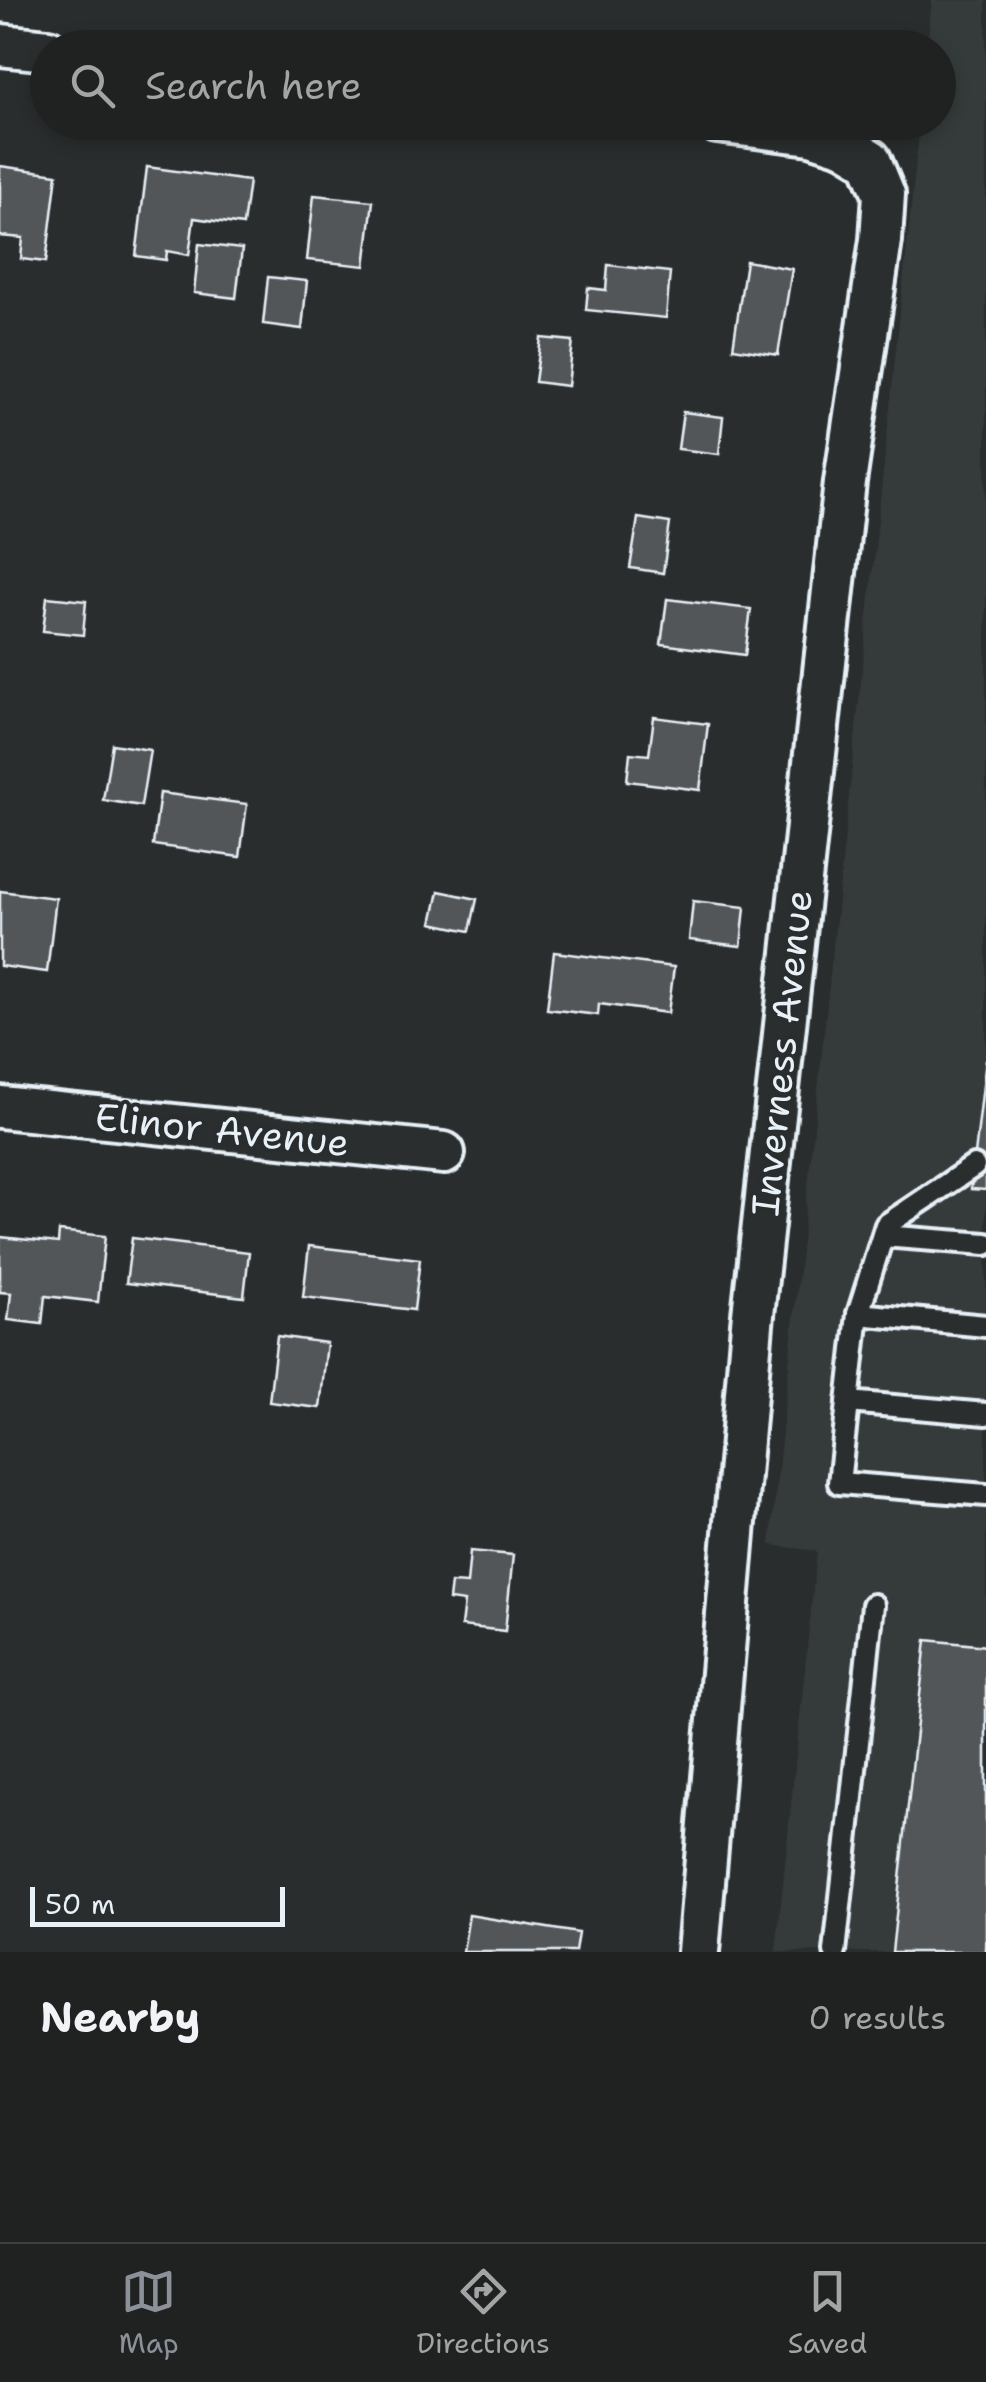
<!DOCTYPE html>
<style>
:root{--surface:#202222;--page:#282a2a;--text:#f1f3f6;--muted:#a2a4a5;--line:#3d3f40;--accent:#8c9099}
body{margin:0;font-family:"Shantell Sans",sans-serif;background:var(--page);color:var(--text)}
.scale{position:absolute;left:30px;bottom:25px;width:255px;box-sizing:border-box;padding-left:10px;border:5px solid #e8f1f8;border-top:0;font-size:28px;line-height:35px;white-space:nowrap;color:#e8f1f8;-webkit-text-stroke:8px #2a2d2e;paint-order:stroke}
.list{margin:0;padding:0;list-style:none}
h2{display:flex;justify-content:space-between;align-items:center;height:130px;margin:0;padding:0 40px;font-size:42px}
h2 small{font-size:32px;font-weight:400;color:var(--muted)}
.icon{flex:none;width:55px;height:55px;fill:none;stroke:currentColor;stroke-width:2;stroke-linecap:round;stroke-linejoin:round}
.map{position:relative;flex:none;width:986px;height:1952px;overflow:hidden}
.search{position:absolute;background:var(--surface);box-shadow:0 5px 15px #0003;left:30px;right:30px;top:30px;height:110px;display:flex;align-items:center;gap:25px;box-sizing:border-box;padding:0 35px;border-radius:55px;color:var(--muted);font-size:38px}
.sheet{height:290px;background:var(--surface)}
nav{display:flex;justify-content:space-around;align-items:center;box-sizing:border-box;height:140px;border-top:2px solid var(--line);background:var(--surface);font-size:28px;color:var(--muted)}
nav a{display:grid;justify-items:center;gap:5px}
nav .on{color:var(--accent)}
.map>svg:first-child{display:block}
</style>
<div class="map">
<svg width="986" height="1952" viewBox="0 0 986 1952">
<rect width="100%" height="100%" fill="#2a2d2e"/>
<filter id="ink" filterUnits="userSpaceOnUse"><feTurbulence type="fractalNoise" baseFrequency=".01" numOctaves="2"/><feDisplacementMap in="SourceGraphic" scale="20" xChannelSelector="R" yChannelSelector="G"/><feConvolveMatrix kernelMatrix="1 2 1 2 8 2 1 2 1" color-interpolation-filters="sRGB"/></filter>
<g filter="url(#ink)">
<polygon fill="#363a3b" points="932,0 986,0 986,1952 776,1952 817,1551 770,1545 920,123 938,122 938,48 927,47"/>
<g fill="#535759" stroke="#e8f1f8" stroke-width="2.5">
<polygon points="0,166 57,174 46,262 21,259 23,238 0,236"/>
<polygon points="147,167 249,181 243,225 194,218 189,255 167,251 166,260 136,256"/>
<polygon points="314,195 373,201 365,266 307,260"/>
<polygon points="199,244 242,249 236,298 194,293"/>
<polygon points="746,261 792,269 778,355 733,348"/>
<polygon points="608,265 670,272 666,318 586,310 588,288 606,290"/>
<polygon points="268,277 307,281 302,329 263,324"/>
<polygon points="541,338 573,341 568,386 535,382"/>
<polygon points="683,412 723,417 719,454 678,449"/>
<polygon points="638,518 670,523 663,573 630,568"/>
<polygon points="47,597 86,601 83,635 43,631"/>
<polygon points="667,599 751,609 745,655 661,644"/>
<polygon points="654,717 708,724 700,790 627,781 630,753 649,755"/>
<polygon points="112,744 150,750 141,806 103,800"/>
<polygon points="160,793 247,804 240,857 153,845"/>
<polygon points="0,891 56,898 47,972 0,966"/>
<polygon points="439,891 477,899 470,931 432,923"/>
<polygon points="693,901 745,907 741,946 689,940"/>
<polygon points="554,952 674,967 668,1013 599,1004 598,1015 547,1009"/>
<polygon points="986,1059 986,1190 971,1189"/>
<polygon points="59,1231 105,1236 98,1302 45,1296 42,1324 8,1320 11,1293 0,1292 0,1237 58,1243"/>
<polygon points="132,1238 249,1252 244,1297 126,1283"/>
<polygon points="309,1246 420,1259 414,1310 303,1297"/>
<polygon points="277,1336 327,1343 320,1408 269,1402"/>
<polygon points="470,1551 513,1555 505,1631 461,1626 464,1602 449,1600 451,1583 467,1584"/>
<polygon points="926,1640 986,1646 986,1952 892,1952"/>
<polygon points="469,1915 578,1933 575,1952 463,1952"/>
</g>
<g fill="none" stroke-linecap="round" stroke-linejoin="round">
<g stroke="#e8f1f8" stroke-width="28">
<g id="service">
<polyline points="974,1166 886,1225 858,1314 839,1483 986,1495"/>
<polyline points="883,1236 986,1244"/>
<polyline points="858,1314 986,1326"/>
<polyline points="848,1402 986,1414"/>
<polyline points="835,1952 873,1605"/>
</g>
</g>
<g stroke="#e8f1f8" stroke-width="48">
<g id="minor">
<polyline points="0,45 48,50"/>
<polyline points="0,1107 444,1153"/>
<polyline points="698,1952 752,1324 845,482 881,240 884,194 870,160 845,145 811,134 717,122"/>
</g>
</g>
<use href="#service" stroke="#2a2d2e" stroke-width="20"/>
<use href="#minor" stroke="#2a2d2e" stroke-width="40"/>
</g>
</g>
<g text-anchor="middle" stroke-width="8" stroke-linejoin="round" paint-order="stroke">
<g font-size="38" fill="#e8f1f8" stroke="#2a2d2e">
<text transform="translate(782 1053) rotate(-84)" y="13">Inverness Avenue</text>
<text transform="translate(222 1130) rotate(6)" y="13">Elinor Avenue</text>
</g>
</g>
</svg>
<div class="scale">50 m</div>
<div class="search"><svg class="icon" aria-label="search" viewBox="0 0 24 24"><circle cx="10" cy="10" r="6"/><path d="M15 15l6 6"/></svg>Search here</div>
</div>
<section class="sheet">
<h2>Nearby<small>0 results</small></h2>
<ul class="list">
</ul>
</section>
<nav>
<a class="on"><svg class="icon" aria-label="map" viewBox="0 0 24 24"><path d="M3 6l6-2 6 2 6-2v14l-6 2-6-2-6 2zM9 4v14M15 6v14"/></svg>Map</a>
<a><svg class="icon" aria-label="directions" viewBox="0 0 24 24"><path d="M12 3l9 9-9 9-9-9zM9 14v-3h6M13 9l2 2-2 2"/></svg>Directions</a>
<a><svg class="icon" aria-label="saved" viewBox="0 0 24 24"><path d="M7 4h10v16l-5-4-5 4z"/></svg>Saved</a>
</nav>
